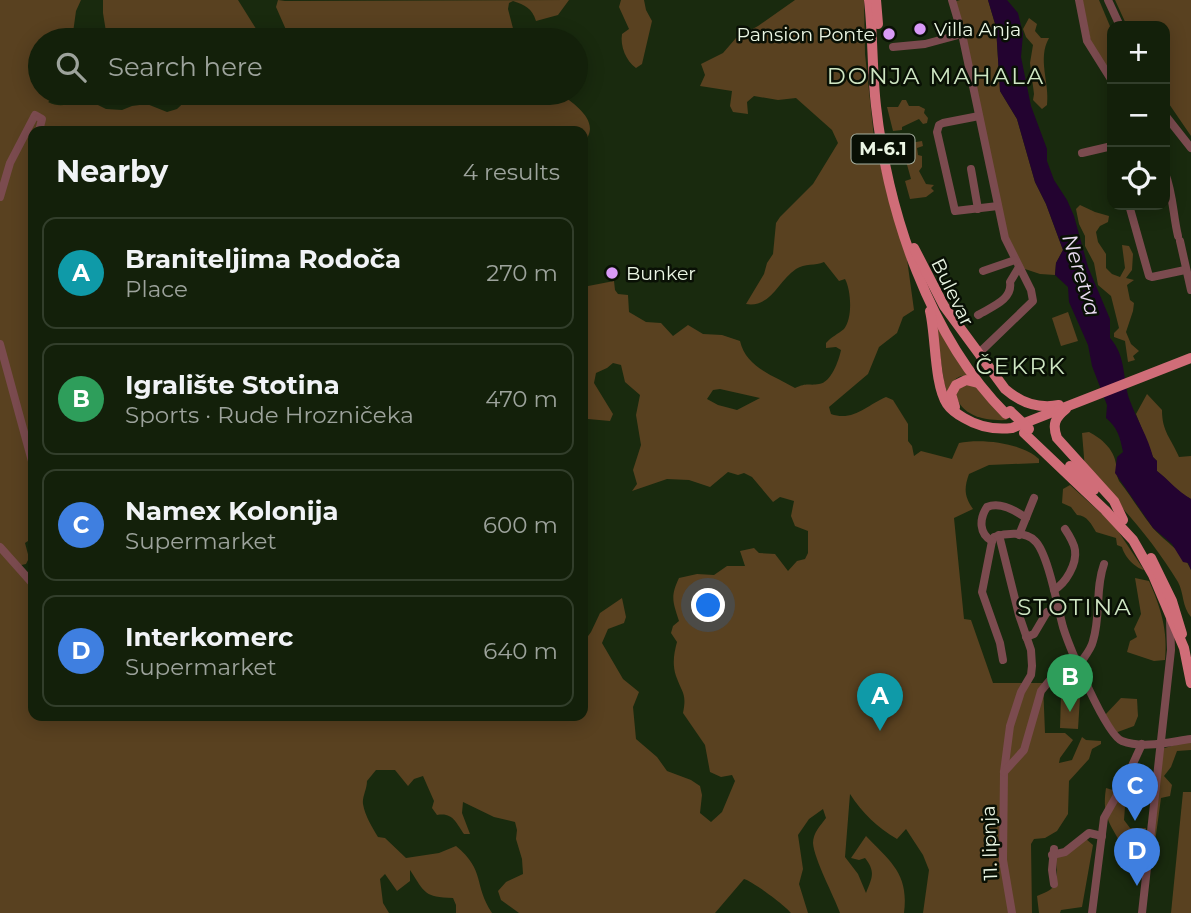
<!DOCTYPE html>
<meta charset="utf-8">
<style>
:root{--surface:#13200a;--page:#202d18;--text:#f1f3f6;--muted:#9da39c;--line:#323e2b;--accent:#ea580c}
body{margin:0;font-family:Montserrat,sans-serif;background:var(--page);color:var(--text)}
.controls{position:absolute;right:21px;top:21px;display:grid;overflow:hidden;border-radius:14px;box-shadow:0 4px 18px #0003}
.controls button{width:63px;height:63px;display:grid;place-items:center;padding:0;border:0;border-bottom:2px solid var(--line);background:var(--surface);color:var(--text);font:35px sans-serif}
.you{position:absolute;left:709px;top:606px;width:24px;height:24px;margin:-18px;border:5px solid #fff;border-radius:50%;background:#1a73e8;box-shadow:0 0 0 10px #1a73e833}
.badge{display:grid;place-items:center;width:46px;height:46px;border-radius:50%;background:var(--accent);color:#fff;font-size:23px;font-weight:700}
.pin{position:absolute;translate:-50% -58px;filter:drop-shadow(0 2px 4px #0008)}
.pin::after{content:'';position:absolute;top:37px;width:24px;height:21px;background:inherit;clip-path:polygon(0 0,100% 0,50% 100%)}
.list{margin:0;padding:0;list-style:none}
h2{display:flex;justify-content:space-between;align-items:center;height:91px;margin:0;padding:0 28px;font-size:30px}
h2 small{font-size:23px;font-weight:400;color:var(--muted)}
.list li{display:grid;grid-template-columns:46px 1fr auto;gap:21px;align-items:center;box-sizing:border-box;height:112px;margin:0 14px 14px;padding:0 14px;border:2px solid var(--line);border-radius:14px}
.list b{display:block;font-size:26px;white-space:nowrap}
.list p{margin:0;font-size:23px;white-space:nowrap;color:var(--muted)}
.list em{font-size:23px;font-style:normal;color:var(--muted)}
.icon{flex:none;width:38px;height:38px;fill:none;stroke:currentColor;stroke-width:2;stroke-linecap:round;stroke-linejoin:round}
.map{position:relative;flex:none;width:1191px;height:913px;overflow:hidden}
.search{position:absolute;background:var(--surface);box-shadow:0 4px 18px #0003;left:28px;top:28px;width:560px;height:77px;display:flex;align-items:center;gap:18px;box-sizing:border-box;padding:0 24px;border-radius:38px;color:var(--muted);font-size:26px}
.panel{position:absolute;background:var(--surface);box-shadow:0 4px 18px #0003;left:28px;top:126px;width:560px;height:595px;border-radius:14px}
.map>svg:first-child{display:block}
</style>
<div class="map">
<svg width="1191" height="913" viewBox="0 0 1191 913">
<rect width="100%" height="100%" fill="#192a0e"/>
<g fill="#594120" fill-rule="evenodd">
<path d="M 0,0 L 81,0 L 76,11 L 72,40 L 40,40 L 40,93 L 54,93 L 55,97 L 48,102 C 62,110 75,101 88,100 L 106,109 L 122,110 L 132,106 L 147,104 L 167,112 L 177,109 L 194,93 L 242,93 L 254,104 L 261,93 L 559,93 C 575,104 603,123 583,143 L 583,131 L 33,131 L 33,544 L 28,541 L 25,543 L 29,558 L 26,564 L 17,566 L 33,584 L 33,716 L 583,716 L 583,643 L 591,632 L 600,613 L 622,598 L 626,617 L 624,623 L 608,629 L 602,643 L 623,679 L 639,692 L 633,707 L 636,739 L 657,757 L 667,771 L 691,780 L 700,786 L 702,795 L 700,813 L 711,822 L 722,812 L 735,781 L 732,775 L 721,777 L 710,772 L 705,745 L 683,713 C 687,693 682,693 676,676 C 672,664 674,653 677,642 L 671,633 L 673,626 L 679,621 C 673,602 670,597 679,578 L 697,574 L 714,575 L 727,566 L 745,566 L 740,551 L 754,548 L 759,553 L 775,554 L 788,571 L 797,561 L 805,559 L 808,553 L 808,531 L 795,526 L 791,516 L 794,501 L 780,497 L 773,502 L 752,477 L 744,473 L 738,475 L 728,472 L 710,487 L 689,480 L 667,479 L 632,491 L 637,484 L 633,470 L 641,445 L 636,415 L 640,395 L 625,382 L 621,365 L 613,363 L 607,368 L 596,373 L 594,383 L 613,414 L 610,421 L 588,419 L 583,424 L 583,287 L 614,281 L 615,290 L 618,294 L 628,295 L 629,312 L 646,322 L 661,323 L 673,336 L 688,325 L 703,334 L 722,335 L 740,341 C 746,368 775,376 795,388 C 808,382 808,386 819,384 C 831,383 839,360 841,350 L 836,347 L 826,348 L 826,343 C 831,337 838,334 844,329 C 853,318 851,290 845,279 L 839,281 L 824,262 C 815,266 805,263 796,269 C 778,281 771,308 746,304 L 764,274 L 767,263 L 773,254 L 776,223 L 780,217 L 813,184 L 838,143 L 832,130 L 796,98 L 778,100 L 754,96 L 747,102 L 748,114 L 733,112 L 730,106 L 732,91 L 700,86 L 705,75 L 701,64 L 723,53 L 736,38 L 758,26 L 795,0 L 864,0 L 865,54 L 875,147 L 907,259 L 914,310 L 903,317 L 897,333 L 879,347 L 868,374 L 829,407 L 831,414 C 853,422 867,405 886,397 L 893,400 L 908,424 L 908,441 L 912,446 L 914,456 L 921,451 L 952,459 L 959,443 C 982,438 1022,443 1039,459 L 1039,463 L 989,465 L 969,474 C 964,488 964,496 973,509 L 954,518 L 964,619 L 971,620 L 993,683 L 1043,683 L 1045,733 L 1065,733 L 1073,740 L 1060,758 L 1059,763 L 1072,760 L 1082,737 L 1086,740 L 1101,741 L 1101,744 L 1092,749 L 1089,759 L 1069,781 L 1068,814 L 1057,831 L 1045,838 L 1034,839 L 1031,844 L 1032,913 L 923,913 L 929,870 L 923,855 L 906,829 L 897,839 C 877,827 863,814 850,794 L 845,857 L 858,874 L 866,893 C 872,878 876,872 865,858 L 859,860 L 851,858 L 866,836 C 891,862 909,874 904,913 L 840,913 C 834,896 814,859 813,843 C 813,833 820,826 826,818 L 823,809 L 809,819 L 798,835 L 803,869 L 799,884 L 808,913 L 791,913 C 786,906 752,881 744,879 L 715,913 L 519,913 L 501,900 L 498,891 L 506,882 L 523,874 L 522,859 L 516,839 L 517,830 L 515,822 L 494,817 L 463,802 L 462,813 L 470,834 L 464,834 C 456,823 453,812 437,815 L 432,808 L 434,801 L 423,776 L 414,779 L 408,786 L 395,770 L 376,770 L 367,781 C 367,789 362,797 363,804 C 365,816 372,827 378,837 L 385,838 L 406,858 L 439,853 L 456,846 C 486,871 473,884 492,913 L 456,913 L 456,905 L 453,898 C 424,897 425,893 410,870 L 410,881 L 397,891 L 385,874 L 380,879 L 383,903 L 389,913 L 0,913 ZM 720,389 L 760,398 L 737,410 L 718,405 L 707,399 L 713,390 Z"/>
<polygon points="103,0 238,0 263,40 105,40 107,38 103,13"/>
<path d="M 278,0 L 285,1 L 569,0 L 558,15 L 536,21 C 532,8 525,5 513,1 L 509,3 L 508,9 L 516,40 L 285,40 L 287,32 L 276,7 Z"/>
<path d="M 621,0 L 644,0 L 646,10 L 652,21 L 642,64 L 636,68 C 626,61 620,46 622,34 L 629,29 L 619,7 Z"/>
<polygon points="960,0 988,0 996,27 1000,91 1017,119 1035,182 1046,204 1063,250 1056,263 1055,275 1040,274 1019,267 1009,251 953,2"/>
<polygon points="1082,0 1099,0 1112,31 1112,79 1092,47"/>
<polygon points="1115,0 1191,0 1191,136 1165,98 1165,26 1127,26"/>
<path d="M 1029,18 L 1037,24 L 1035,31 L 1041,38 L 1049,38 C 1037,59 1050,83 1047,105 L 1042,109 L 1033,100 L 1034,94 L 1030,63 L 1033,45 L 1026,37 L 1023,29 Z"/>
<polygon points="902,100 906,100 909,106 919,106 925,109 924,113 928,118 927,123 923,124 919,119 902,127 902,130 893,131 887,107 898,107"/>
<polygon points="906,137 910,143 922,141 923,146 917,148 918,155 922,156 922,167 919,171 926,184 934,185 931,188 934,191 926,197 910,199 905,181 911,179 906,161 909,159 903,142 895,145 894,139"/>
<polygon points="1080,205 1095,212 1109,216 1108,222 1100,226 1096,232 1098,242 1106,254 1106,268 1112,274 1120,277 1125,268 1122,245 1129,246 1133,254 1132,270 1126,278 1134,280 1127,285 1130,300 1134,303 1133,311 1126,332 1131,344 1139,351 1133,356 1135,360 1128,362 1125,341 1114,337 1114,333 1119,328 1111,296 1098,285 1094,263 1085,246 1085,236 1079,224 1076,209"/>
<polygon points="1068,312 1078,341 1061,346 1052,318"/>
<path d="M 935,319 L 970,375 C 956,374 950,383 948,395 L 944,382 Z"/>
<path d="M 962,383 L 978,385 L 1007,420 C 986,421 961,417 955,393 Z"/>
<path d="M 1147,394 L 1162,410 C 1162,432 1171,438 1179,457 L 1191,456 L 1191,499 C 1177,492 1169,481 1157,471 L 1157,461 L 1153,457 L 1136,414 Z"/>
<path d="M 1089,432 C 1101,438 1114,449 1116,464 C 1117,471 1116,474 1119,481 C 1131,496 1141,513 1153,528 C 1166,543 1183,551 1191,570 L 1191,617 C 1182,607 1184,593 1178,582 C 1152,539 1120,504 1085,469 L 1082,433 Z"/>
<path d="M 1070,485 L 1114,525 L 1144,570 C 1135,568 1124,556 1122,547 L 1117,545 L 1116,538 L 1096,532 C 1092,525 1087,515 1077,515 L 1071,507 L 1062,503 L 1063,489 Z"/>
<path d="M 1135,578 L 1149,581 C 1161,608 1168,631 1165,660 L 1154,661 L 1127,652 L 1130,641 L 1137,637 L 1134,629 L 1141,614 Z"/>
<polygon points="1061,696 1080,697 1078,729 1060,728"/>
<polygon points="1121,698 1137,699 1138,716 1134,726 1115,733 1105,715"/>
<polygon points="1186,742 1191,743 1191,750 1177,751 1171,767 1164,776 1172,785 1170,796 1161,798 1155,842 1152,839 1161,749"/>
<path d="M 1106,788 L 1126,794 L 1124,820 L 1130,828 L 1146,828 L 1139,853 L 1125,852 C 1113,826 1101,820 1106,788 Z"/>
<polygon points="1183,792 1191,792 1191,913 1171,913"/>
<path d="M 1086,839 L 1093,845 L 1082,907 L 1061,910 L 1060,913 L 1039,913 L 1037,896 C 1061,887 1057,882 1056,858 Z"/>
</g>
<path fill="#230330" d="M 988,0 L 1007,0 L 1018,13 L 1023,34 L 1021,57 L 1031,106 L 1047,149 L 1047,161 L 1054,180 L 1067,200 L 1074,216 L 1088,267 L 1110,319 L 1110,338 C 1127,357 1122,379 1130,401 C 1137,420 1148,437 1153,457 L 1157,461 L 1157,471 C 1169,480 1177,491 1191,499 L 1191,570 L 1188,563 L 1183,562 L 1172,544 L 1153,528 L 1115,473 L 1117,457 L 1123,452 C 1120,437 1118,428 1106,418 L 1107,405 L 1092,366 L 1088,345 L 1069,302 L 1068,287 L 1055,275 L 1056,263 L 1063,250 L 1046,204 L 1035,182 L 1017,119 L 1000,91 L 996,27 Z"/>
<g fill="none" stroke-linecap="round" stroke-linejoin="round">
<g stroke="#7b4b4f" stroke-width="8">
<polyline points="952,0 962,34 1005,238 1031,290 1033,301 979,353"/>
<polyline points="1079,0 1087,41 1112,81"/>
<polyline points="1108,0 1120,26"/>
<polyline points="893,47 925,44 962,34"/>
<polyline points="1165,115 1191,148"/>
<polyline points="979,116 943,123 939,125 937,132 955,211 998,206"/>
<polyline points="1082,153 1112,146"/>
<polyline points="971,169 978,209"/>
<path d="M 1165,173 C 1173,193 1173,215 1178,236"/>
<polyline points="0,197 10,163 35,115 42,119 39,131"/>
<polyline points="1129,205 1149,276 1152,277 1185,270"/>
<polyline points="1180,241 1191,290"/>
<polyline points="983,271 1015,260"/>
<path d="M 978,315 C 991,307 1013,300 1010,282 L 1019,267"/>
<polyline points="0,344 33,465"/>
<polyline points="999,535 1019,615 1031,650 1032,666 1031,675 1021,692 1010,726 1004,772 1003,860 1012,913"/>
<polyline points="1019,535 1034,498"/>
<path d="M 992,541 L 994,537 C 1006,533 1026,531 1035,541 C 1048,553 1058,609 1063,627 C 1069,646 1106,735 1122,741 C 1143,749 1169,742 1191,739"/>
<polyline points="992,541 982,592 1000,643 1003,660"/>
<path d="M 992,541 C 979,534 979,519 987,507 C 1000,501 1015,510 1026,518"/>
<polyline points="0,547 33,584"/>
<path d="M 1054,590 C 1066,583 1077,564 1075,550 C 1074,543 1069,535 1065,529"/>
<polyline points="1026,637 1034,634 1047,612 1059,609"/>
<path d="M 1079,665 C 1084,657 1091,650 1093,641 C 1101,615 1095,589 1104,564"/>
<polyline points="1004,772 1024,750 1041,691 1050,680 1084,678"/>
<polyline points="1052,855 1065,852 1089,833 1102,836"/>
<polyline points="1054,884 1052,870 1054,849"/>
<polyline points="1092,913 1104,818 1125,781 1142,744"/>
<polyline points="1142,913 1171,650 1170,620"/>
</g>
<g stroke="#d06d78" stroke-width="10">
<path d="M 869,0 C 873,35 872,71 876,106 C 888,213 929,337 1006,414"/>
<polyline points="876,0 878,24"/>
<path d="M 914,248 L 944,306 L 1005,389 C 1021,403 1038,409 1059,405"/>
<path d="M 930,311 C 936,336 934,384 947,404 C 951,410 957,414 964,418 C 979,427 995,430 1012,428 L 1191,358"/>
<polyline points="955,407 951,394 956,385 966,380 978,383"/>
<path d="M 1066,409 C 1055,418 1052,424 1057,438 L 1114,501 L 1123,520"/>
<polyline points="1024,433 1105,510 1133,540 1153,575 1184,648 1191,683"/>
<polyline points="1070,466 1094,490"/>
<polyline points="1151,558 1172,601 1182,634"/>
</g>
<polyline stroke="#d06d78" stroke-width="10" points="1010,411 1029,429"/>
</g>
<g fill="#d99af7" stroke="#091005" stroke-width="2.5">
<circle cx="920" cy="29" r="7"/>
<circle cx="889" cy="34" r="7"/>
<circle cx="612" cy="273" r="7"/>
</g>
<g text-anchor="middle" stroke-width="5" stroke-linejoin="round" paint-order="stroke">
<rect fill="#091005" stroke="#a7b1a1" stroke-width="2" x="851.5" y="134.5" width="63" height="29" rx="5"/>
<g font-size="18" font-weight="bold" fill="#ebf6e4">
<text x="883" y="155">M-6.1</text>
</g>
<g font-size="19" fill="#ebf6e4" stroke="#091005" text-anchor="start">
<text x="934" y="36">Villa Anja</text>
<text x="875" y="41" text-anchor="end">Pansion Ponte</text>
<text x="626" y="280">Bunker</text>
</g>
<g font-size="19" fill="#ebf6e4" stroke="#091005">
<text transform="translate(953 292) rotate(64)" y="7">Bulevar</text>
<text transform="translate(989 843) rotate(-92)" y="7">11. lipnja</text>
</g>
<g font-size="21" font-style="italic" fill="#eadbf2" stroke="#091005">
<text transform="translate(1081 275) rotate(73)" y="7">Neretva</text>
</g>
<g font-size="23" letter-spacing="2" fill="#cfe6c3" stroke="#091005">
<text x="936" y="84">DONJA MAHALA</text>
<text x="1021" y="374">ČEKRK</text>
<text x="1075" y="615">STOTINA</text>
</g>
</g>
</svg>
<div class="controls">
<button>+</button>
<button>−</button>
<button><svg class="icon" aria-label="locate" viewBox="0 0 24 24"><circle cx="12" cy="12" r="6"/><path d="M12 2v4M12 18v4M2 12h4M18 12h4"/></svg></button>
</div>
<div class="you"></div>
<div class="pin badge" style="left:880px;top:731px;background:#0f9aa8">A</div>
<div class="pin badge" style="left:1070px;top:712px;background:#2e9e5b">B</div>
<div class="pin badge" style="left:1135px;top:821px;background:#3f7fe0">C</div>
<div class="pin badge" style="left:1137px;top:886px;background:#3f7fe0">D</div>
<div class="search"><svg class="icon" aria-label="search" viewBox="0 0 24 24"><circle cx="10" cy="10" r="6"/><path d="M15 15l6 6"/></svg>Search here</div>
<section class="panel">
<h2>Nearby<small>4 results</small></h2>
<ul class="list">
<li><span class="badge" style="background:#0f9aa8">A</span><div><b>Braniteljima Rodoča</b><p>Place</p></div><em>270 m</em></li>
<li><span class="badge" style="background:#2e9e5b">B</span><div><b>Igralište Stotina</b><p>Sports · Rude Hrozničeka</p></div><em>470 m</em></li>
<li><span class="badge" style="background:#3f7fe0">C</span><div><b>Namex Kolonija</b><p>Supermarket</p></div><em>600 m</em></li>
<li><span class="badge" style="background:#3f7fe0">D</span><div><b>Interkomerc</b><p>Supermarket</p></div><em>640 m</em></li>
</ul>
</section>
</div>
